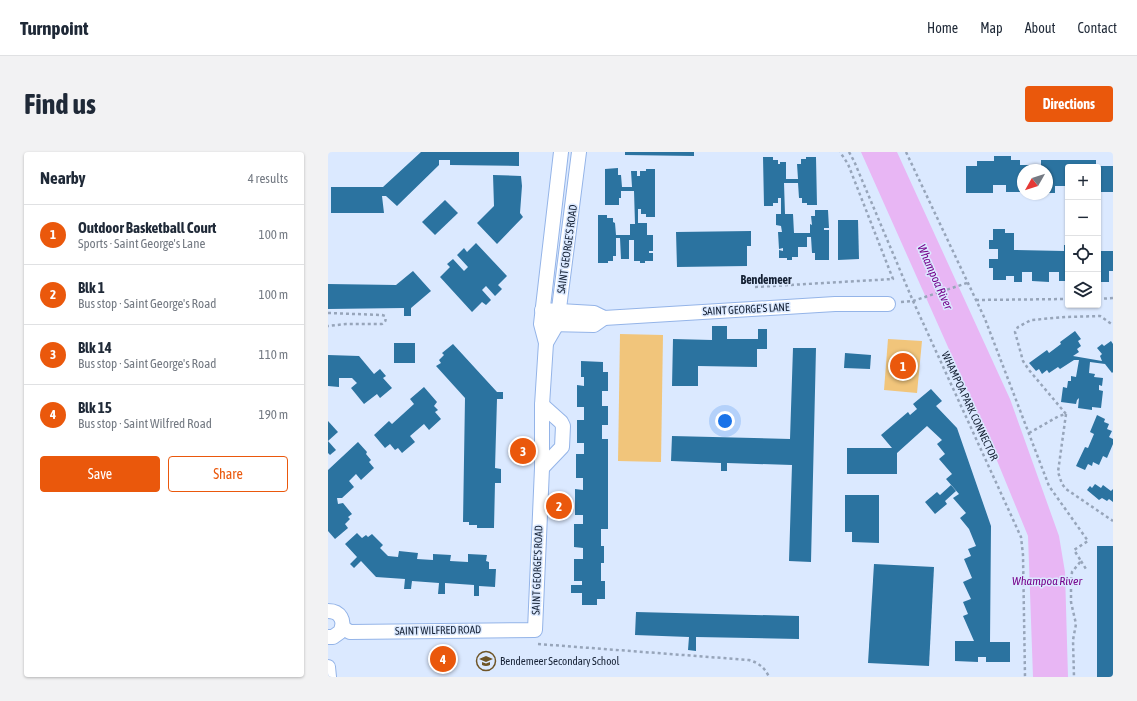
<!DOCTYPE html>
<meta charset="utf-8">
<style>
:root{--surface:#fff;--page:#f2f2f3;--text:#1f2937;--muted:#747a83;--line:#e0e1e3;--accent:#ea580c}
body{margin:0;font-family:"Asap Condensed",sans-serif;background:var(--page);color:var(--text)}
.controls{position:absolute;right:12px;top:12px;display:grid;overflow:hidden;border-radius:4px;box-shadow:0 1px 3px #0004}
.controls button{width:36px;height:36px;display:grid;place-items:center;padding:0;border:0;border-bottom:1px solid var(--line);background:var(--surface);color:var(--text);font:20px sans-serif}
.compass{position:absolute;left:689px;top:12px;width:36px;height:36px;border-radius:50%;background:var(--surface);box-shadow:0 1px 3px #0004;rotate:231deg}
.you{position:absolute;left:397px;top:269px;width:14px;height:14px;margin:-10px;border:3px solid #fff;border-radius:50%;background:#1a73e8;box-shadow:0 0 0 6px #1a73e833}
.badge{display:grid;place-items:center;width:26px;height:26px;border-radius:50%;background:var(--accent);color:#fff;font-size:13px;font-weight:700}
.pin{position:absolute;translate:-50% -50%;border:2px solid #fff;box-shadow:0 1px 4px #0006}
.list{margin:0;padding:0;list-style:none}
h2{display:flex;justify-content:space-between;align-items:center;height:52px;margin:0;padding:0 16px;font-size:17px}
h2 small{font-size:13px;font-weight:400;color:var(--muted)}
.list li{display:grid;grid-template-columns:26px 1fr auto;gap:12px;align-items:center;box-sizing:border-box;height:60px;padding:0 16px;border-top:1px solid var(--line)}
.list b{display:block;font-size:15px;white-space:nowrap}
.list p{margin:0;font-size:13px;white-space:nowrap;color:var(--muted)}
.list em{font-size:13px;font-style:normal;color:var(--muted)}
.actions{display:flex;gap:8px;padding:12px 16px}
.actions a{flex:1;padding:9px 0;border:1px solid var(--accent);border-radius:4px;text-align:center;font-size:14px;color:var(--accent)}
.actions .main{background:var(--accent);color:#fff}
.icon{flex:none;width:22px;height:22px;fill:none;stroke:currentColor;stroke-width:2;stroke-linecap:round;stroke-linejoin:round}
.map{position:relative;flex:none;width:785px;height:525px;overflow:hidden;border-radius:4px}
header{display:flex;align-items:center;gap:24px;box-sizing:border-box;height:56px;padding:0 20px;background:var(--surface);border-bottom:1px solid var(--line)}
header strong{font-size:19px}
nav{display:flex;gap:22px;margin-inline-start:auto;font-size:14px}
.intro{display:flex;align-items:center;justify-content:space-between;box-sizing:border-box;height:96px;padding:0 24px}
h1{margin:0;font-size:28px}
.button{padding:10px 18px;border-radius:4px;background:var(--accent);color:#fff;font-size:14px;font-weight:700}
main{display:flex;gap:24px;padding:0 24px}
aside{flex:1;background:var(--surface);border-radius:4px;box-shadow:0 1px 3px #0004}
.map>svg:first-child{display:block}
</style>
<header>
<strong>Turnpoint</strong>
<nav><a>Home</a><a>Map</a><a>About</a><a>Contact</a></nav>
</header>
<div class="intro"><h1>Find us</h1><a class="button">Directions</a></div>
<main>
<aside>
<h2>Nearby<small>4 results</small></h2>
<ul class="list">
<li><span class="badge">1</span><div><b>Outdoor Basketball Court</b><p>Sports · Saint George's Lane</p></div><em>100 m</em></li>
<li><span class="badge">2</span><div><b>Blk 1</b><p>Bus stop · Saint George's Road</p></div><em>100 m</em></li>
<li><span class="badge">3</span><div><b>Blk 14</b><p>Bus stop · Saint George's Road</p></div><em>110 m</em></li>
<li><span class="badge">4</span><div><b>Blk 15</b><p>Bus stop · Saint Wilfred Road</p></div><em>190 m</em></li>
</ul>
<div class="actions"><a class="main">Save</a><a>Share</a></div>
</aside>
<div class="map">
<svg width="785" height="525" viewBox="0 0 785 525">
<rect width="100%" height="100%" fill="#dbe9ff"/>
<g fill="#f1c57b">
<polygon points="292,182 335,183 333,310 290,309"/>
<polygon points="560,187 594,189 589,241 556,238"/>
</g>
<polygon fill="#e8b6f4" points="533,0 569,0 682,247 731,384 737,420 740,525 705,525 700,384 649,260"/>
<g fill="#2b73a0">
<polygon points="93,0 191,0 191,14 122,13 122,8 111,8 111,13 69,54 58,44 54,44 56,61 3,61 3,35 55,35"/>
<polygon points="297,0 366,0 366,4 297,3"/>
<polygon points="666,4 683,4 683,8 692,8 692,13 713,13 713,8 768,8 768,15 740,15 740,34 727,34 727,41 719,41 719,18 695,18 695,40 678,40 678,33 665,33 665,41 638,41 638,14 649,14 649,9 666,9"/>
<polygon points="435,5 445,5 445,8 450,8 450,12 452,12 452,10 458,10 458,27 470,27 469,12 473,12 473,7 478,7 478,5 488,5 489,53 479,53 479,51 474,51 474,46 471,46 470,31 456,31 457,62 465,62 466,81 482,81 482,72 484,73 483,64 487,64 487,58 500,58 501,76 496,76 496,78 501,78 501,108 487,108 487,101 484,101 483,85 479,85 479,95 470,95 470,105 464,105 464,108 459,108 459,106 451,106 451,98 455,99 455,96 451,97 450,80 454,80 453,74 448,73 448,62 453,62 453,46 450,46 450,51 445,51 445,54 436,54"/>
<rect x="770" y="14" width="15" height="26"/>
<polygon points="290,16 290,23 293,23 294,35 304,35 303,19 309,19 309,24 312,24 312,19 318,19 318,17 327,17 327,65 318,65 318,62 313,62 313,57 310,57 310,71 319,71 319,83 325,83 325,99 321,99 321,101 325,101 325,109 317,109 317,111 312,111 312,109 306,109 306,88 301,88 301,107 293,107 292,86 288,86 288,104 285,104 285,109 280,109 280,111 270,111 270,63 279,63 279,66 285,66 285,70 287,71 288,83 302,83 302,72 307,72 306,39 293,39 293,46 291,46 291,53 277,53 277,17"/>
<polygon points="165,23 193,24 194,34 192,61 195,65 169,92 149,71 166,54"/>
<polygon points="117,48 130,61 107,83 94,70"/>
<polygon points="510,68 530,68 531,107 510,108"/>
<polygon points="665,77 677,77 677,81 686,81 686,98 736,99 736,93 740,93 740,129 731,129 731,120 721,120 721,130 704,129 704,120 694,120 694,130 686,130 686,124 678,124 678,128 665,128 665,116 661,116 661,107 670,107 670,97 661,97 661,88 665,88"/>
<polygon points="423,79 423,94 419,94 419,114 349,115 348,80"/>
<polygon points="148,91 179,124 170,133 174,137 167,144 158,134 154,138 163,148 158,153 154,150 144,160 112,125 122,115 119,112 125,107 136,119 140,115 129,103 136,96 139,100"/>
<polygon points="770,99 785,99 785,119 781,119 781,130 770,130"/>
<polygon points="85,119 103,139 83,156 83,164 76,164 76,156 0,157 0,132 68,133"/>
<polygon points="384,174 399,174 399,187 430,187 430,177 439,177 439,197 429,197 429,215 370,214 370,234 344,234 345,187 384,188"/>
<polygon points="747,179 753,187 750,189 753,194 749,197 751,200 745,204 774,209 772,204 774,202 769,196 774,192 776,194 783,189 785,192 785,220 784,221 777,212 762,210 761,221 767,222 766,225 775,226 774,234 771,233 771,238 775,239 773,256 764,255 764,258 750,256 751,246 749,248 748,252 733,250 735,235 739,236 740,229 743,229 743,224 748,225 751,208 746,208 732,217 730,215 721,221 719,218 714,222 711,217 708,219 701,211 719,198 721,201 733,192 732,190"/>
<rect x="66" y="191" width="21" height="20"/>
<polygon points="125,192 169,240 175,240 175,247 169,247 167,316 173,317 173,331 167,331 166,376 149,376 149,373 141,373 141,370 135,370 137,246 108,214 113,211 111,208 116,203 114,201"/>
<polygon points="465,196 488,196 483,410 461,409 464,313 399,311 399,319 393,319 393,311 343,309 344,284 462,287"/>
<polygon points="517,201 543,203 542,217 516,216"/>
<polygon points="0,203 31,204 46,222 52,217 58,224 55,226 64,236 52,246 49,242 36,252 23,236 29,231 24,226 11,226 11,235 0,234"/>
<polygon points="253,209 275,210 275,220 280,220 280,239 274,239 274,254 280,254 280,273 274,273 274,287 280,287 280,377 273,377 273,394 276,394 276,411 273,411 273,429 277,429 277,447 269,447 269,453 254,453 254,441 243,441 243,433 254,433 254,429 246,429 246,407 255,407 255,396 246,395 246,372 255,372 255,363 247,363 247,337 255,338 255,326 248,326 248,302 256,302 256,291 249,291 249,268 256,268 256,255 249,255 249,233 256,234 256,225 253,225"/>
<polygon points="96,235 109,250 106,254 110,258 107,260 113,267 101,278 96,272 82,284 87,290 74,301 70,296 67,298 62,292 57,296 46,283 61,269 64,272 86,252 82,247"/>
<polygon points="603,237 614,249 608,254 629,276 663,374 662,490 682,490 682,510 658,510 658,505 650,505 650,510 627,509 627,489 646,489 635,464 640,462 635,450 643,447 635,430 644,426 636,407 643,404 640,397 648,394 641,377 632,366 638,361 625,346 631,342 618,327 624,322 611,307 617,302 609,292 614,288 599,274 569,301 569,322 519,322 519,296 564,296 553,283 580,260 582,263 589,257 585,252"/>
<polygon points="769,263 777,267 776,270 781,272 779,277 784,279 781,285 785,287 785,292 779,306 775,304 771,313 765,310 764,314 760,312 757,318 748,314 757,295 760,296 766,282 762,280"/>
<polygon points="0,269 10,280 0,289"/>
<polygon points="0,289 8,298 2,303 0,301"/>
<polygon points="30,290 39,300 38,302 43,308 41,310 46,316 33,328 28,322 21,329 26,335 14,346 9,346 10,352 15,351 24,362 20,365 22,367 17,372 20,376 7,387 0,379 0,318"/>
<polygon points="767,332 773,336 775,333 783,339 785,337 785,350 781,347 779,349 774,346 771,348 759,338 762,334 764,336"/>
<polygon points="623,333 628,339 617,349 619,352 607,362 597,350 609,340 612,343"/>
<polygon points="517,343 551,343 551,391 524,390 524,380 517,380"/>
<polygon points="29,381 34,386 38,383 40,385 44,382 55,393 52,396 60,404 70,405 71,399 90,401 89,407 105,408 105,402 123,403 122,409 140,410 140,402 159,403 158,409 161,410 161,417 168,417 167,435 151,434 151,444 146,444 146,433 117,431 117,442 110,442 111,431 84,429 83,437 76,437 77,427 48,425 33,409 26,416 22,412 29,405 17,392"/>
<rect x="769" y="394" width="16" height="131"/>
<polygon points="546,412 606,415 601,514 540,511"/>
<polygon points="308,460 471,464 471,487 368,485 368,499 360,498 361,485 307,483"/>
</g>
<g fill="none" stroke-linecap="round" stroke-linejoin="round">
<g stroke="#94b4e8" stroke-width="16">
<g id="minor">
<polyline points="214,158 266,161 276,166 507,152 560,152"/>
<polyline points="221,172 266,173 276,166"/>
<polyline points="218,191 229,172 251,0"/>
<polyline points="214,316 234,295 235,274 233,270 214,253"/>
<path d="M 0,459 C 12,459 18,469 12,480 L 5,485 L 0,485"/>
<polyline points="15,476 22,480 207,478 214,316 214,253 218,191 213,172 233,0"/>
<polyline points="0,515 1,525"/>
</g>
</g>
<g stroke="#97a5ba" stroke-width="2.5" stroke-dasharray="3 3" stroke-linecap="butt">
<polyline points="521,0 526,9 585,149 693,385 695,403 697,525"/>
<polyline points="578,0 657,167 721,334 760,389 746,398 753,409 744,420 743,432 743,450 748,472 745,488 746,525"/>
<polyline points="427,135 565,127 520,12 512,0"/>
<polyline points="770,147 785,146"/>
<polyline points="648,148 740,147"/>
<polyline points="573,150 585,149 639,131"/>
<path d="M 0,161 L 54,163 L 57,164 C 58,168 58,170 54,172 L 18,172 L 0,174"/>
<polyline points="738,262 730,320 734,332 738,337 785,369"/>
<polyline points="701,281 731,264 738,262 701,218 695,209 687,180 690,175 703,168 738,165 772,164 785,173"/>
<polyline points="753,409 758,417"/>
<path d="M 210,492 L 421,508 C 431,511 437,516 441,525"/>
</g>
<use href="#minor" stroke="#fff" stroke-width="14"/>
</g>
<defs>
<g id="school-ring" transform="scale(1)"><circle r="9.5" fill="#dbe9ff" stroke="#6f5527" stroke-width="1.5"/><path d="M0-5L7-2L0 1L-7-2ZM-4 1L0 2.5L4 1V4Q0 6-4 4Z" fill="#6f5527"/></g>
</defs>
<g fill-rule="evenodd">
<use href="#school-ring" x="158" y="509"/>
</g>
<g text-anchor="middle" stroke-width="3" stroke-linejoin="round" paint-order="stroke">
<g font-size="11" fill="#152134" stroke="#dbe9ff">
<text transform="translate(239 97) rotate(-82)" y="4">SAINT GEORGE'S ROAD</text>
<text transform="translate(418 157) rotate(-3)" y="4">SAINT GEORGE'S LANE</text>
<text transform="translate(642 254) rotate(65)" y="4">WHAMPOA PARK CONNECTOR</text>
<text transform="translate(209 418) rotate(-88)" y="4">SAINT GEORGE'S ROAD</text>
<text transform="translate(110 478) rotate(-1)" y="4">SAINT WILFRED ROAD</text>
</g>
<g font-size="11" fill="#152134" stroke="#dbe9ff" text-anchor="start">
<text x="172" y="513">Bendemeer Secondary School</text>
</g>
<g font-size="12" font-style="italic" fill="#78068d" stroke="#dbe9ff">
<text transform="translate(607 125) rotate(66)" y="4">Whampoa River</text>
<text x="719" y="433">Whampoa River</text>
</g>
<g font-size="12" font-weight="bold" fill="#152134" stroke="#dbe9ff">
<text x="438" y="132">Bendemeer</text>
</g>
</g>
</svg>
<div class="controls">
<button>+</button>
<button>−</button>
<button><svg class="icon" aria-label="locate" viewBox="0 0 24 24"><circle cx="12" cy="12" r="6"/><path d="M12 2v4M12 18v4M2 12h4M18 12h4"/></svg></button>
<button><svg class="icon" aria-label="layers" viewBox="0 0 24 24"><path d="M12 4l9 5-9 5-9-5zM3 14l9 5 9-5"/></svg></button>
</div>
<svg class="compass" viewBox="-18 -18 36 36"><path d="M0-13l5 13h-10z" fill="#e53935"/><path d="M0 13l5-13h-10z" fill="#747a83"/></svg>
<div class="you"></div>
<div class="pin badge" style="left:575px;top:214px">1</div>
<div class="pin badge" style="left:231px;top:354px">2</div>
<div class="pin badge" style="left:195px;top:299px">3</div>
<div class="pin badge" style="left:115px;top:507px">4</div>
</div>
</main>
